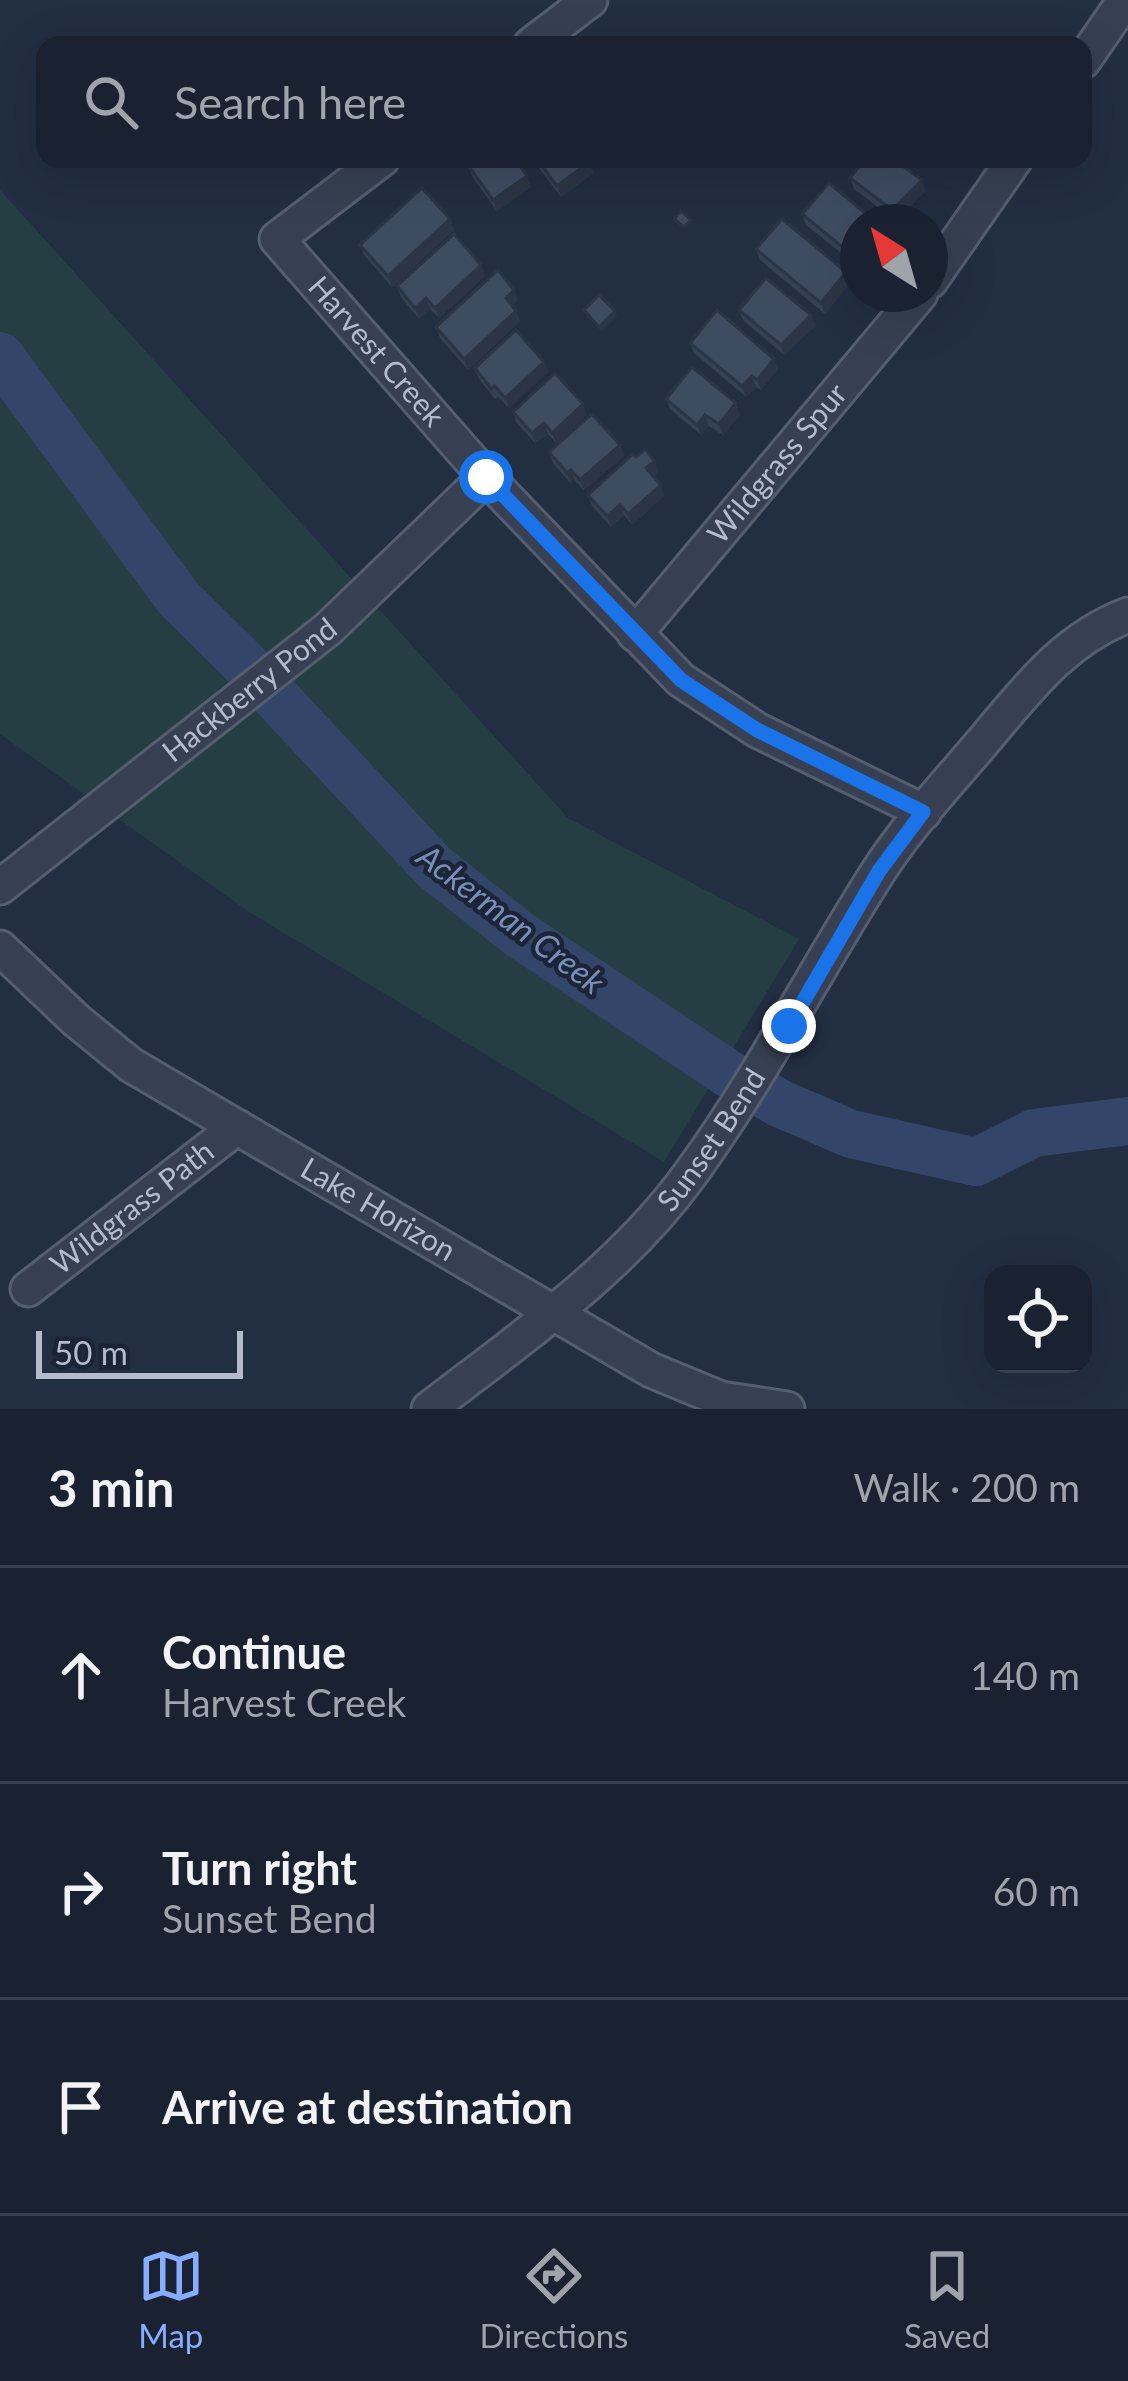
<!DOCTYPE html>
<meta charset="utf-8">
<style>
:root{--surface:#1a2232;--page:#272f3e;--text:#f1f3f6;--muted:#9fa4ac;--line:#383f4d;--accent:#86adff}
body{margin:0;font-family:Lato,sans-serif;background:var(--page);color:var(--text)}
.controls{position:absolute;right:36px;bottom:36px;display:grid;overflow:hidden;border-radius:24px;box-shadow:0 12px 48px #0002}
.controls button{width:108px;height:108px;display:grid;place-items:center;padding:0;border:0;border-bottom:3px solid var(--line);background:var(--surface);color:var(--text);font:60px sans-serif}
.compass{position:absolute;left:840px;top:204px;width:108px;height:108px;border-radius:50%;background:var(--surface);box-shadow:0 12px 48px #0002;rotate:323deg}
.scale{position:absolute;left:36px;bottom:30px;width:207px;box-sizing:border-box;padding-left:12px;border:6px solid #b4bbcc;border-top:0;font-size:33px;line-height:42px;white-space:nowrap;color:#b4bbcc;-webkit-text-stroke:9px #1c2537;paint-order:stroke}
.stop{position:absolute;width:36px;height:36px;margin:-27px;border:9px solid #1a73e8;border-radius:50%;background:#fff}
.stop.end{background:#1a73e8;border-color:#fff;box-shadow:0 3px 12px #0008}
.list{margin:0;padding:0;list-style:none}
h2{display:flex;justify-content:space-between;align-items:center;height:156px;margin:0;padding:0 48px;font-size:51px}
h2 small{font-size:39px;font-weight:400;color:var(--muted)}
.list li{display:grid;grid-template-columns:78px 1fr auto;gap:36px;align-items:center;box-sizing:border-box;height:216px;padding:0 48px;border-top:3px solid var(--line)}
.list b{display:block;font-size:45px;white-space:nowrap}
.list p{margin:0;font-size:39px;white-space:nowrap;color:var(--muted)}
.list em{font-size:39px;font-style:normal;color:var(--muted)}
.icon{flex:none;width:66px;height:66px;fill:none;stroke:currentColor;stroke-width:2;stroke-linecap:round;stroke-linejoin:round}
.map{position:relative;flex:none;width:1128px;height:1409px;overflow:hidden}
.search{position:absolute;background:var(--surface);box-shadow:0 12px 48px #0002;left:36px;right:36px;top:36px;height:132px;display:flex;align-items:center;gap:30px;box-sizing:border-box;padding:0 42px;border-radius:24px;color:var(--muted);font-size:45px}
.sheet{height:804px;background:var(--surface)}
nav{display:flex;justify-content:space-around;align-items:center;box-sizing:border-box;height:168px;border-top:3px solid var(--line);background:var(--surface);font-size:33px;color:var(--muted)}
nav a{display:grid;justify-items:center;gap:6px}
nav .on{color:var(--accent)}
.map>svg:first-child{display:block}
</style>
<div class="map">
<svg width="1128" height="1409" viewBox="0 0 1128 1409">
<rect width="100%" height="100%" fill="#222e42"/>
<polygon fill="#253e43" points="0,190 568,818 799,939 664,1162 249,912 0,734"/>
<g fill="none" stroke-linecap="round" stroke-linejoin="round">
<polyline stroke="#334669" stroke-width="48" points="0,356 179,599 243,662 434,867 520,935 729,1074 779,1103 851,1134 976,1162 1034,1133 1128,1121"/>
<g stroke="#555e6f" stroke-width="39">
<g id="street">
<polyline points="531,45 590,0"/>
<polyline points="1083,61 1125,0"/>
<path id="s1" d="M 382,159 L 277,239 L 486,477 L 681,680 L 757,730 L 924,812"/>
<polyline points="930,281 1015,159"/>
<path id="s2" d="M 635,634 L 920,294"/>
<path id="s3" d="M 0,887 L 328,629 L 486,477"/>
<path id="s4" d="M 0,948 L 77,1021 L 131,1065 L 651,1370 L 721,1399 L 787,1409"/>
<path id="s5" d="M 28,1289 L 237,1127"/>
<path id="s6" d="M 429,1409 C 521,1338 622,1269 691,1173 C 761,1077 814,972 878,872 C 909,824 949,782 986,738 C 1028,688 1065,639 1128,615"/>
</g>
</g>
<use href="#street" stroke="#374052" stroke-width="33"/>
</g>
<g fill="#354154">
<polygon points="532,159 587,159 593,173 561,197"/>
<polygon points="468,165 531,187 497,211 472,176"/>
<polygon points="850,178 922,180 925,191 896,221 854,189"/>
<polygon points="802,214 858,222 858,261 855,264 806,225"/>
<polygon points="450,219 454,230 392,287 364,255 360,245"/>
<polygon points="756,249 850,283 825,314 760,260"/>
<polygon points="481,265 485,276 439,318 430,309 419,319 401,297 397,286"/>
<polygon points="518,300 512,306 520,321 468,370 440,338 436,327"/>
<polygon points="739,310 811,315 815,326 784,355 743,320"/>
<polygon points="690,343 778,369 761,390 756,387 746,397 694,353"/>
<polygon points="544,362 548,372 509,408 498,397 495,399 479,379 475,368"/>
<polygon points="666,399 740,414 723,435 709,426 701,435 670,409"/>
<polygon points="513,412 587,415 556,443 548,434 535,443 516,422"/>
<polygon points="620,445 624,456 584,490 575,481 571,484 553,463 549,452"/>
<polygon points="659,472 653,477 661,485 664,496 632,525 624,515 611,527 592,506 588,495"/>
</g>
<g fill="#2b3545">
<polygon points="589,162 593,173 561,197 557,186"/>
<polygon points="527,176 531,187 497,211 493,200"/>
<polygon points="922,180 925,191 896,221 892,210"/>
<polygon points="450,219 454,230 392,287 388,276"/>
<polygon points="858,246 858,261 855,264 851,254"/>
<polygon points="481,265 485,276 439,318 435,308"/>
<polygon points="846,272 850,283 825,314 821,303"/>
<polygon points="514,290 518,300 510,309 506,298"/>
<polygon points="426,298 430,309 419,319 415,308"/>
<polygon points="516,311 520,321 468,370 464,359"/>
<polygon points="615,311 617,316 601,332 599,327"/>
<polygon points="811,315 815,326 784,355 781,345"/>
<polygon points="774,359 778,369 761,390 757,380"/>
<polygon points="544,362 548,372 509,408 505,398"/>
<polygon points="752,376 756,387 746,397 742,386"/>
<polygon points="736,403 740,414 723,435 719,424"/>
<polygon points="583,404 587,415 556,443 552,433"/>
<polygon points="705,415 709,426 701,435 697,425"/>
<polygon points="544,423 548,434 535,443 532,433"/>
<polygon points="620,445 624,456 584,490 580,480"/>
<polygon points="655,461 659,472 650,479 646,468"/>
<polygon points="571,470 575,481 571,484 567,473"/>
<polygon points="661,485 664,496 632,525 628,514"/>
<polygon points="620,505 624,515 611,527 607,516"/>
</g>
<g fill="#3e4c62" stroke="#2b3545" stroke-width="3">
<polygon points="476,159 515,159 527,176 493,200 468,165"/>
<polygon points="537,159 587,159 589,162 557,186"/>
<polygon points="865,159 893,159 922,180 892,210 850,178"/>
<polygon points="829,183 876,222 858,222 858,246 851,254 802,214"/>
<polygon points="422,188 450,219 388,276 360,245"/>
<polygon points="681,211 691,220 684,227 674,219"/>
<polygon points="782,219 846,272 821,303 756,249"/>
<polygon points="454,234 481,265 435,308 426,298 415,308 397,286"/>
<polygon points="498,270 514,290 506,298 516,311 464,359 436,327"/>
<polygon points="766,278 811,315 781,345 739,310"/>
<polygon points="599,295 615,311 599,327 584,310"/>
<polygon points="717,310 774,359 757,380 752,376 742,386 690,343"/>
<polygon points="516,330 544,362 505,398 495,386 491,389 475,368"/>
<polygon points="692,367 736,403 719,424 705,415 697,425 666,399"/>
<polygon points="555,373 583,404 552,433 544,423 532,433 513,412"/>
<polygon points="592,414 620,445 580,480 571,470 567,473 549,452"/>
<polygon points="645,449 655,461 646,468 661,485 628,514 620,505 607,516 588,495 633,454 636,457"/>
</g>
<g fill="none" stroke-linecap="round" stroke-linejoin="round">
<polyline stroke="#1a73e8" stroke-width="15" points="486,477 681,680 757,730 923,812 879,871 789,1026"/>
</g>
<g text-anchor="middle" stroke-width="9" stroke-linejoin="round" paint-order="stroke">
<g font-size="30" fill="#b4bbcc" stroke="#1c2537">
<text dy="10" stroke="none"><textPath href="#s1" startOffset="282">Harvest Creek</textPath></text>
<text dy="10" stroke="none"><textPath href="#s2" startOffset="222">Wildgrass Spur</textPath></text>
<text dy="10" stroke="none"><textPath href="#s3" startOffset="318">Hackberry Pond</textPath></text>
<text dy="10" stroke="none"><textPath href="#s6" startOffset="393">Sunset Bend</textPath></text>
<text dy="10" stroke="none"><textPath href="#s5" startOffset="132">Wildgrass Path</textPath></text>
<text dy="10" stroke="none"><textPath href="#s4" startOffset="462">Lake Horizon</textPath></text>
</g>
<g font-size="33" font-style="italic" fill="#788eb7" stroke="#1c2537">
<text transform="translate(511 919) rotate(37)" y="12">Ackerman Creek</text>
</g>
</g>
</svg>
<div class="controls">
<button><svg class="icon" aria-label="locate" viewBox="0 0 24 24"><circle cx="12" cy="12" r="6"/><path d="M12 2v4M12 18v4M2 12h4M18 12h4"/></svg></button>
</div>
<svg class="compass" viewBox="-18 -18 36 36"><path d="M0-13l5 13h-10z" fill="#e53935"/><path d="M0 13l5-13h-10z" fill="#9fa4ac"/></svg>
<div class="scale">50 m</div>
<div class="stop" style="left:486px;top:477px"></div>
<div class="stop end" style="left:789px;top:1026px"></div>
<div class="search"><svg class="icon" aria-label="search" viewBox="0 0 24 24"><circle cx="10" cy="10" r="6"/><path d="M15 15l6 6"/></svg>Search here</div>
</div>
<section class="sheet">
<h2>3 min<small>Walk · 200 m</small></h2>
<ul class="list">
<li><svg class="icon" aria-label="ahead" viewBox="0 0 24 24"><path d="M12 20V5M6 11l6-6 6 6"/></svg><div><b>Continue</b><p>Harvest Creek</p></div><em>140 m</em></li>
<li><svg class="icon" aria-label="right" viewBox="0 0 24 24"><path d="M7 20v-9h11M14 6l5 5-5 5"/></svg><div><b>Turn right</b><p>Sunset Bend</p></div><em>60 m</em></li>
<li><svg class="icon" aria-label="arrive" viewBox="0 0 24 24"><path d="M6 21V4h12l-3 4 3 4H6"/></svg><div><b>Arrive at destination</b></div></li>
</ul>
</section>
<nav>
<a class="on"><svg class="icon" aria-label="map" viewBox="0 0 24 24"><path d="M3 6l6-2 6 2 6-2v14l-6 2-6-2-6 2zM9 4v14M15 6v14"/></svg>Map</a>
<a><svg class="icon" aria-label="directions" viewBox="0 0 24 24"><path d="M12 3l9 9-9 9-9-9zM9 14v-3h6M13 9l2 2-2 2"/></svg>Directions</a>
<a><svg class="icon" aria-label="saved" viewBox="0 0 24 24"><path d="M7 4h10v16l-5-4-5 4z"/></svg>Saved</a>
</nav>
